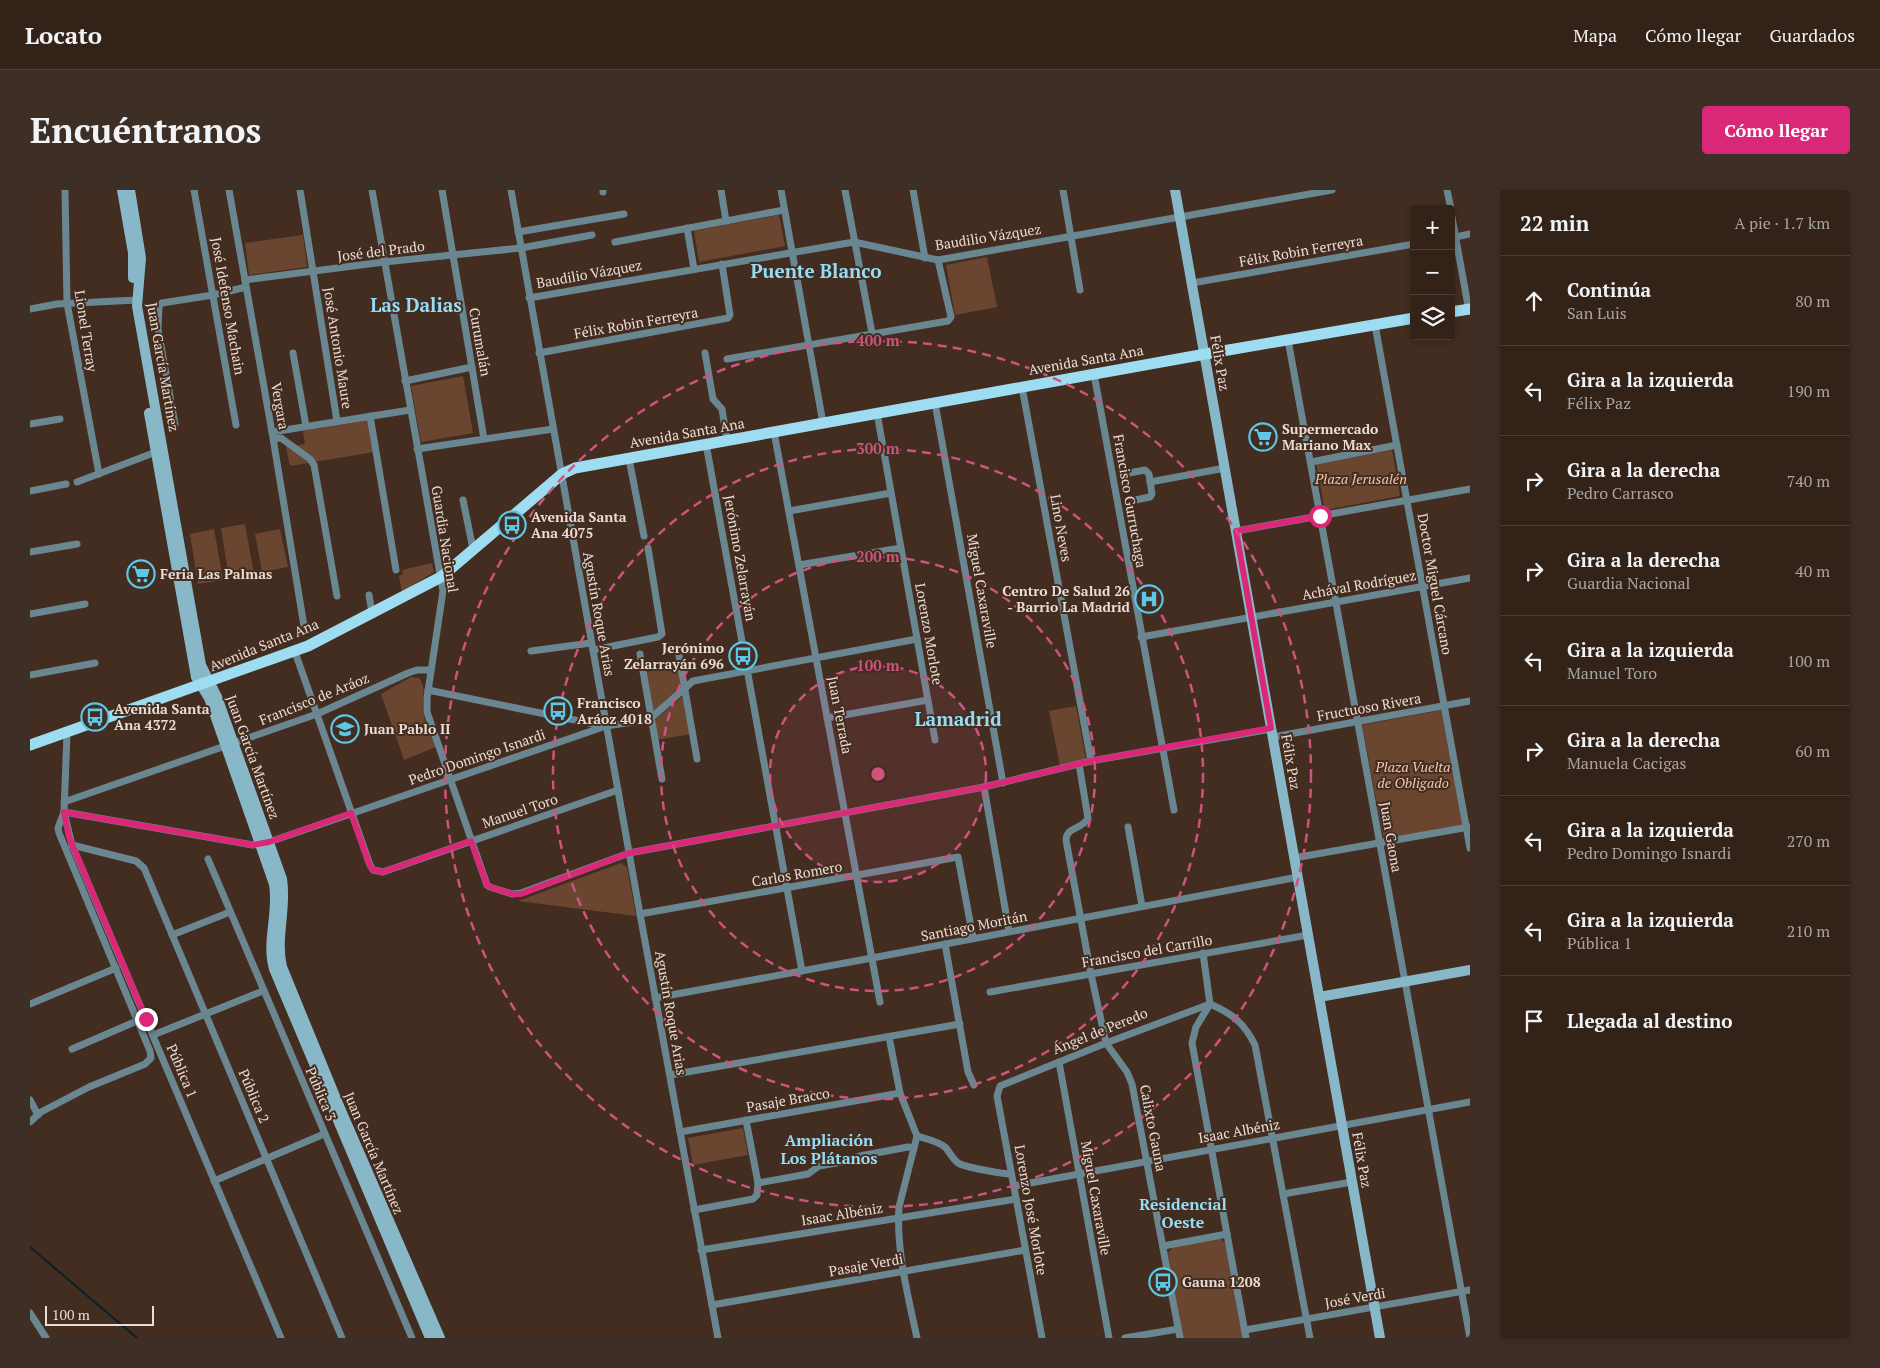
<!DOCTYPE html>
<html lang="es">
<meta charset="utf-8">
<style>
:root{--surface:#322218;--page:#3d2f25;--text:#f1f3f6;--muted:#a8a4a2;--line:#4d3f37;--accent:#db2777}
body{margin:0;font-family:"PT Serif",serif;background:var(--page);color:var(--text)}
.controls{position:absolute;right:15px;top:15px;display:grid;overflow:hidden;border-radius:5px;box-shadow:0 2px 8px #0003}
.controls button{width:45px;height:45px;display:grid;place-items:center;padding:0;border:0;border-bottom:1px solid var(--line);background:var(--surface);color:var(--text);font:25px sans-serif}
.scale{position:absolute;left:15px;bottom:12px;width:109px;box-sizing:border-box;padding-left:5px;border:2px solid #ebdcd4;border-top:0;font-size:14px;line-height:18px;white-space:nowrap;color:#ebdcd4;-webkit-text-stroke:4px #432d20;paint-order:stroke}
.stop{position:absolute;width:15px;height:15px;margin:-11px;border:4px solid #db2777;border-radius:50%;background:#fff}
.stop.end{background:#db2777;border-color:#fff;box-shadow:0 1px 5px #0008}
.list{margin:0;padding:0;list-style:none}
h2{display:flex;justify-content:space-between;align-items:center;height:65px;margin:0;padding:0 20px;font-size:21px}
h2 small{font-size:16px;font-weight:400;color:var(--muted)}
.list li{display:grid;grid-template-columns:32px 1fr auto;gap:15px;align-items:center;box-sizing:border-box;height:90px;padding:0 20px;border-top:1px solid var(--line)}
.list b{display:block;font-size:19px;white-space:nowrap}
.list p{margin:0;font-size:16px;white-space:nowrap;color:var(--muted)}
.list em{font-size:16px;font-style:normal;color:var(--muted)}
.icon{flex:none;width:28px;height:28px;fill:none;stroke:currentColor;stroke-width:2;stroke-linecap:round;stroke-linejoin:round}
.map{position:relative;flex:none;width:1440px;height:1148px;overflow:hidden;border-radius:5px}
header{display:flex;align-items:center;gap:30px;box-sizing:border-box;height:70px;padding:0 25px;background:var(--surface);border-bottom:1px solid var(--line)}
header strong{font-size:24px}
nav{display:flex;gap:28px;margin-inline-start:auto;font-size:18px}
.intro{display:flex;align-items:center;justify-content:space-between;box-sizing:border-box;height:120px;padding:0 30px}
h1{margin:0;font-size:35px}
.button{padding:12px 22px;border-radius:5px;background:var(--accent);color:#fff;font-size:18px;font-weight:700}
main{display:flex;gap:30px;padding:0 30px}
aside{flex:1;background:var(--surface);border-radius:5px;box-shadow:0 2px 8px #0003}
.map>svg:first-child{display:block}
</style>
<header>
<strong>Locato</strong>
<nav><a>Mapa</a><a>Cómo llegar</a><a>Guardados</a></nav>
</header>
<div class="intro"><h1>Encuéntranos</h1><a class="button">Cómo llegar</a></div>
<main>
<div class="map">
<svg width="1440" height="1148" viewBox="0 0 1440 1148">
<rect width="100%" height="100%" fill="#432d20"/>
<g fill="#6a4630">
<polygon points="749,25 755,56 669,72 664,41"/>
<polygon points="273,45 277,77 219,85 215,53"/>
<polygon points="957,67 967,117 925,125 916,75"/>
<polygon points="433,186 443,243 391,252 381,196"/>
<polygon points="339,230 344,262 260,276 256,257 275,254 273,241"/>
<polygon points="1362,260 1370,306 1295,320 1286,274"/>
<polygon points="215,334 224,384 199,389 191,338"/>
<polygon points="184,339 193,390 168,394 160,344"/>
<polygon points="250,339 258,377 232,382 225,344"/>
<polygon points="402,373 404,382 372,402 369,386 373,384 372,380"/>
<polygon points="648,477 651,496 623,522 616,482"/>
<path d="M 381,487 L 389,488 C 397,499 392,506 393,519 C 393,531 402,546 406,557 L 374,570 L 351,504 Z"/>
<polygon points="653,506 661,544 627,550 625,530"/>
<polygon points="1046,516 1056,570 1030,576 1019,521"/>
<polygon points="1412,520 1433,635 1354,650 1332,535"/>
<polygon points="591,673 597,677 606,726 488,711"/>
<polygon points="713,938 718,965 663,975 658,948"/>
<polygon points="1184,1049 1191,1049 1197,1055 1214,1148 1153,1148 1138,1063 1143,1057"/>
</g>
<g fill="none" stroke-linecap="round" stroke-linejoin="round">
<polyline stroke="#092028" stroke-width="2" points="0,1057 107,1148"/>
<g stroke="#6a8791" stroke-width="7">
<polyline points="35,0 37,113 69,284"/>
<polyline points="164,0 206,235"/>
<polyline points="199,0 242,242 274,436"/>
<polyline points="270,0 307,231"/>
<polyline points="342,0 413,401 397,508 397,522 457,695 460,697 482,704 491,703 599,663 954,597 1061,571 1241,539"/>
<polyline points="412,0 454,249"/>
<polyline points="481,0 610,724 688,1148"/>
<polyline points="573,0 573,2"/>
<polyline points="691,0 696,31"/>
<polyline points="751,0 793,233"/>
<polyline points="815,0 842,143"/>
<polyline points="883,0 895,68"/>
<polyline points="1033,0 1050,100"/>
<polyline points="1417,0 1421,19"/>
<polyline points="1421,22 1439,121"/>
<polyline points="657,38 664,79"/>
<polyline points="488,42 594,24"/>
<polyline points="1421,48 1440,44"/>
<polyline points="585,52 754,20"/>
<polyline points="215,90 354,72 491,58 562,45"/>
<polyline points="1162,93 1384,54"/>
<polyline points="499,108 824,52 908,70 1302,0"/>
<polyline points="0,119 27,114 107,110"/>
<polyline points="1345,135 1440,658"/>
<polyline points="1258,150 1440,1148"/>
<polyline points="263,163 276,236"/>
<polyline points="509,163 698,128 700,125 692,74"/>
<polyline points="675,163 683,209 692,219 697,251"/>
<polyline points="697,169 918,131 921,127 908,70"/>
<polyline points="1064,184 1144,620"/>
<polyline points="375,191 442,177"/>
<polyline points="992,197 1061,571"/>
<polyline points="905,213 973,593"/>
<polyline points="847,223 905,550"/>
<polyline points="340,226 366,380"/>
<polyline points="0,234 30,229"/>
<polyline points="145,234 128,139 129,116 132,113 183,105 216,97"/>
<polyline points="242,242 380,220"/>
<polyline points="744,242 850,812"/>
<polyline points="244,249 251,248 280,269 284,275 307,406"/>
<polyline points="676,254 772,781"/>
<polyline points="387,259 523,239"/>
<polyline points="599,269 614,346"/>
<polyline points="1281,272 1367,255"/>
<polyline points="1094,284 1115,280 1119,284 1122,304 1120,307 1100,311"/>
<polyline points="47,292 126,262"/>
<polyline points="1120,292 1195,278"/>
<polyline points="0,301 36,294"/>
<polyline points="433,310 443,359"/>
<polyline points="759,321 861,303"/>
<polyline points="1206,341 1440,299"/>
<polyline points="0,362 47,354"/>
<polyline points="769,375 871,358"/>
<polyline points="339,405 342,423"/>
<polyline points="0,424 55,414"/>
<polyline points="1111,447 1440,388"/>
<polyline points="563,460 628,447 632,444 618,358"/>
<polyline points="648,460 667,569"/>
<polyline points="501,461 561,453"/>
<polyline points="265,462 340,675 343,680 353,682 588,600"/>
<polyline points="610,464 632,589"/>
<polyline points="0,485 65,473"/>
<polyline points="398,500 574,536"/>
<polyline points="797,528 898,510"/>
<polyline points="1243,547 1440,511"/>
<path d="M 1049,574 L 1058,628 C 1052,640 1037,636 1036,650 L 1061,784 L 1076,853 L 1097,882 L 1102,894 L 1150,1148"/>
<polyline points="954,597 979,741"/>
<polyline points="34,612 287,524 378,483 387,480 401,480"/>
<polyline points="34,622 223,655 239,652 576,536 616,530 621,528 663,491 887,449"/>
<polyline points="34,622 42,655 251,1148"/>
<polyline points="1098,637 1112,716"/>
<polyline points="42,655 106,671 114,678 312,1148"/>
<polyline points="1264,668 1439,637"/>
<polyline points="178,669 382,1148"/>
<polyline points="610,724 928,667 943,748"/>
<polyline points="142,745 200,722"/>
<polyline points="915,754 938,882 944,895"/>
<polyline points="1173,763 1180,814 1166,837 1162,853 1216,1148"/>
<polyline points="960,802 1278,745"/>
<polyline points="625,808 842,768 1268,687"/>
<polyline points="0,814 86,778"/>
<path d="M 1180,814 C 1203,824 1214,833 1225,855 L 1280,1148"/>
<polyline points="123,845 233,801"/>
<path d="M 859,847 L 870,903 L 887,946 L 869,1017 C 866,1060 878,1106 887,1148"/>
<polyline points="42,859 107,831"/>
<polyline points="1029,872 1079,1148"/>
<polyline points="640,885 930,834"/>
<polyline points="0,910 8,925"/>
<polyline points="716,930 728,993"/>
<polyline points="0,932 11,922 59,897 115,874 121,868 120,861 29,643 28,638 34,622 37,543"/>
<polyline points="650,942 870,903"/>
<path d="M 887,946 C 896,949 909,951 916,958 C 920,963 923,969 928,973 C 934,977 973,984 981,984"/>
<polyline points="184,991 294,944"/>
<polyline points="984,996 1440,912"/>
<polyline points="1253,1004 1322,992"/>
<polyline points="664,1020 723,1009 727,1005 728,993 778,984 789,976 812,972 830,966 878,957 884,958"/>
<polyline points="1133,1056 1197,1044"/>
<polyline points="671,1060 986,1009"/>
<polyline points="682,1115 995,1060"/>
<polyline points="0,1123 16,1148"/>
<polyline points="1215,1140 1440,1100"/>
<polyline points="1012,1148 967,906 970,896 1076,853 1180,814"/>
<polyline points="1095,1148 1148,1139"/>
</g>
<g stroke="#88b7c7" stroke-width="10">
<polyline points="92,0 103,63 103,88"/>
<path d="M 100,0 L 111,68 L 107,116 L 171,475 L 187,507 L 252,689 C 257,718 245,747 252,777 L 309,916 L 410,1148"/>
<polyline points="1145,0 1350,1148"/>
<path d="M 119,223 L 166,487 L 179,508 L 244,694 C 249,723 236,751 244,779 L 400,1148"/>
<polyline points="1289,807 1440,780"/>
</g>
<g stroke="#9edcf1" stroke-width="11">
<polyline points="1421,122 1440,119"/>
<polyline points="0,555 278,456 411,387 532,284 545,278 1181,163 1384,128"/>
</g>
</g>
<g fill="none" stroke-linecap="round" stroke-linejoin="round">
<polyline stroke="#db2777" stroke-width="6" points="116,829 39,647 34,622 223,655 239,652 321,623 340,676 343,680 353,682 441,651 457,695 460,697 482,704 491,704 599,663 954,597 1061,571 1241,538 1206,341 1290,326"/>
</g>
<circle cx="848" cy="584" r="108" fill="#ce537f" fill-opacity=".12"/>
<g fill="none" stroke="#ce537f" stroke-width="2.5" stroke-dasharray="9 6">
<circle cx="848" cy="584" r="108"/>
<circle cx="848" cy="584" r="217"/>
<circle cx="848" cy="584" r="325"/>
<circle cx="848" cy="584" r="433"/>
</g>
<defs>
<g id="supermarket-ring" transform="scale(1.4375)"><circle r="9.5" fill="#432d20" stroke="#5dc7e8" stroke-width="1.5"/><path d="M-6-5.5h2.5l.6 2H6L4.5 2H-2.5L-4.4-4H-6ZM-1.5 3.2a1.3 1.3 0 1 0 .1 0ZM3 3.2a1.3 1.3 0 1 0 .1 0Z" fill="#5dc7e8"/></g>
<g id="bus-ring" transform="scale(1.4375)"><circle r="9.5" fill="#432d20" stroke="#5dc7e8" stroke-width="1.5"/><path d="M-5-6H5V4H4V6H2V4H-2V6H-4V4H-5ZM-3.5-4V0h7V-4ZM-3.5 1.2v1.5H-2V1.2ZM2 1.2v1.5H3.5V1.2Z" fill="#5dc7e8"/></g>
<g id="hospital-ring" transform="scale(1.4375)"><circle r="9.5" fill="#432d20" stroke="#5dc7e8" stroke-width="1.5"/><path d="M-5-5h3v3.5h4V-5h3V5h-3V1.5h-4V5h-3Z" fill="#5dc7e8"/></g>
<g id="school-ring" transform="scale(1.4375)"><circle r="9.5" fill="#432d20" stroke="#5dc7e8" stroke-width="1.5"/><path d="M0-5L7-2L0 1L-7-2ZM-4 1L0 2.5L4 1V4Q0 6-4 4Z" fill="#5dc7e8"/></g>
</defs>
<g fill-rule="evenodd">
<use href="#supermarket-ring" x="1233" y="247"/>
<use href="#bus-ring" x="482" y="335"/>
<use href="#supermarket-ring" x="111" y="384"/>
<use href="#hospital-ring" x="1119" y="409"/>
<use href="#bus-ring" x="713" y="466"/>
<use href="#bus-ring" x="528" y="521"/>
<use href="#bus-ring" x="65" y="527"/>
<use href="#school-ring" x="315" y="539"/>
<use href="#bus-ring" x="1133" y="1092"/>
</g>
<g text-anchor="middle" stroke-width="4" stroke-linejoin="round" paint-order="stroke">
<g font-size="14" fill="#ebdcd4" stroke="#432d20">
<text transform="translate(958 47) rotate(-9)" y="5">Baudilio Vázquez</text>
<text transform="translate(351 61) rotate(-7)" y="5">José del Prado</text>
<text transform="translate(1271 61) rotate(-10)" y="5">Félix Robin Ferreyra</text>
<text transform="translate(559 84) rotate(-10)" y="5">Baudilio Vázquez</text>
<text transform="translate(198 116) rotate(80)" y="5">José Idefenso Machain</text>
<text transform="translate(606 133) rotate(-10)" y="5">Félix Robin Ferreyra</text>
<text transform="translate(56 141) rotate(81)" y="5">Lionel Terray</text>
<text transform="translate(450 152) rotate(80)" y="5">Curumalán</text>
<text transform="translate(308 158) rotate(81)" y="5">José Antonio Maure</text>
<text transform="translate(1056 170) rotate(-10)" y="5">Avenida Santa Ana</text>
<text transform="translate(1190 173) rotate(80)" y="5">Félix Paz</text>
<text transform="translate(133 177) rotate(80)" y="5">Juan García Martínez</text>
<text transform="translate(250 216) rotate(80)" y="5">Vergara</text>
<text transform="translate(657 243) rotate(-10)" y="5">Avenida Santa Ana</text>
<text transform="translate(1100 311) rotate(80)" y="5">Francisco Gurruchaga</text>
<text transform="translate(1031 338) rotate(80)" y="5">Lino Neves</text>
<text transform="translate(415 349) rotate(81)" y="5">Guardia Nacional</text>
<text transform="translate(710 368) rotate(80)" y="5">Jerónimo Zelarrayán</text>
<text transform="translate(1405 394) rotate(80)" y="5">Doctor Miguel Cárcano</text>
<text transform="translate(1329 395) rotate(-10)" y="5">Achával Rodríguez</text>
<text transform="translate(952 401) rotate(80)" y="5">Miguel Caxaraville</text>
<text transform="translate(569 424) rotate(80)" y="5">Agustín Roque Arias</text>
<text transform="translate(899 444) rotate(80)" y="5">Lorenzo Morlote</text>
<text transform="translate(234 455) rotate(-22)" y="5">Avenida Santa Ana</text>
<text transform="translate(284 509) rotate(-22)" y="5">Francisco de Aráoz</text>
<text transform="translate(1339 517) rotate(-10)" y="5">Fructuoso Rivera</text>
<text transform="translate(810 525) rotate(79)" y="5">Juan Terrada</text>
<text transform="translate(223 567) rotate(70)" y="5">Juan García Martínez</text>
<text transform="translate(447 567) rotate(-19)" y="5">Pedro Domingo Isnardi</text>
<text transform="translate(1261 572) rotate(80)" y="5">Félix Paz</text>
<text transform="translate(490 621) rotate(-19)" y="5">Manuel Toro</text>
<text transform="translate(1361 647) rotate(80)" y="5">Juan Gaona</text>
<text transform="translate(767 684) rotate(-10)" y="5">Carlos Romero</text>
<text transform="translate(944 736) rotate(-11)" y="5">Santiago Moritán</text>
<text transform="translate(1117 761) rotate(-10)" y="5">Francisco del Carrillo</text>
<text transform="translate(641 823) rotate(80)" y="5">Agustín Roque Arias</text>
<text transform="translate(1070 841) rotate(-22)" y="5">Ángel de Peredo</text>
<text transform="translate(152 881) rotate(67)" y="5">Pública 1</text>
<text transform="translate(291 904) rotate(67)" y="5">Pública 3</text>
<text transform="translate(224 906) rotate(67)" y="5">Pública 2</text>
<text transform="translate(758 910) rotate(-10)" y="5">Pasaje Bracco</text>
<text transform="translate(1123 938) rotate(79)" y="5">Calixto Gauna</text>
<text transform="translate(1209 941) rotate(-10)" y="5">Isaac Albéniz</text>
<text transform="translate(344 963) rotate(67)" y="5">Juan García Martínez</text>
<text transform="translate(1332 970) rotate(80)" y="5">Félix Paz</text>
<text transform="translate(1066 1008) rotate(80)" y="5">Miguel Caxaraville</text>
<text transform="translate(1001 1020) rotate(80)" y="5">Lorenzo José Morlote</text>
<text transform="translate(812 1024) rotate(-9)" y="5">Isaac Albéniz</text>
<text transform="translate(836 1075) rotate(-10)" y="5">Pasaje Verdi</text>
<text transform="translate(1325 1108) rotate(-10)" y="5">José Verdi</text>
</g>
<g font-size="14" font-weight="bold" fill="#ebdcd4" stroke="#432d20" text-anchor="start">
<text x="1252" y="244">Supermercado<tspan x="1252" dy="16">Mariano Max</tspan></text>
<text x="501" y="332">Avenida Santa<tspan x="501" dy="16">Ana 4075</tspan></text>
<text x="130" y="389">Feria Las Palmas</text>
<text x="1100" y="406" text-anchor="end">Centro De Salud 26<tspan x="1100" dy="16">- Barrio La Madrid</tspan></text>
<text x="694" y="463" text-anchor="end">Jerónimo<tspan x="694" dy="16">Zelarrayán 696</tspan></text>
<text x="547" y="518">Francisco<tspan x="547" dy="16">Aráoz 4018</tspan></text>
<text x="84" y="524">Avenida Santa<tspan x="84" dy="16">Ana 4372</tspan></text>
<text x="334" y="544">Juan Pablo II</text>
<text x="1152" y="1097">Gauna 1208</text>
</g>
<g font-size="14" font-style="italic" fill="#f6c5aa" stroke="#432d20">
<text x="1331" y="294">Plaza Jerusalén</text>
<text x="1383" y="582">Plaza Vuelta<tspan x="1383" dy="16">de Obligado</tspan></text>
</g>
<g font-size="16" font-weight="bold" fill="#95ddf6" stroke="#432d20">
<text x="799" y="956">Ampliación<tspan x="799" dy="18">Los Plátanos</tspan></text>
<text x="1153" y="1020">Residencial<tspan x="1153" dy="18">Oeste</tspan></text>
</g>
<g font-size="19" font-weight="bold" fill="#95ddf6" stroke="#432d20">
<text x="786" y="88">Puente Blanco</text>
<text x="386" y="122">Las Dalias</text>
<text x="928" y="536">Lamadrid</text>
</g>
</g>
<circle cx="848" cy="584" r="8" fill="#ce537f" stroke="#432d20" stroke-width="2.5"/>
<g font-size="15" text-anchor="middle" font-weight="bold" fill="#ce537f" stroke="#432d20" stroke-width="4" stroke-linejoin="round" paint-order="stroke">
<text x="848" y="156">400 m</text>
<text x="848" y="264">300 m</text>
<text x="848" y="372">200 m</text>
<text x="848" y="481">100 m</text>
</g>
</svg>
<div class="controls">
<button>+</button>
<button>−</button>
<button><svg class="icon" aria-label="layers" viewBox="0 0 24 24"><path d="M12 4l9 5-9 5-9-5zM3 14l9 5 9-5"/></svg></button>
</div>
<div class="scale">100 m</div>
<div class="stop" style="left:1290px;top:326px"></div>
<div class="stop end" style="left:116px;top:829px"></div>
</div>
<aside>
<h2>22 min<small>A pie · 1.7 km</small></h2>
<ul class="list">
<li><svg class="icon" aria-label="ahead" viewBox="0 0 24 24"><path d="M12 20V5M6 11l6-6 6 6"/></svg><div><b>Continúa</b><p>San Luis</p></div><em>80 m</em></li>
<li><svg class="icon" aria-label="left" viewBox="0 0 24 24"><path d="M17 20v-9H6M10 6l-5 5 5 5"/></svg><div><b>Gira a la izquierda</b><p>Félix Paz</p></div><em>190 m</em></li>
<li><svg class="icon" aria-label="right" viewBox="0 0 24 24"><path d="M7 20v-9h11M14 6l5 5-5 5"/></svg><div><b>Gira a la derecha</b><p>Pedro Carrasco</p></div><em>740 m</em></li>
<li><svg class="icon" aria-label="right" viewBox="0 0 24 24"><path d="M7 20v-9h11M14 6l5 5-5 5"/></svg><div><b>Gira a la derecha</b><p>Guardia Nacional</p></div><em>40 m</em></li>
<li><svg class="icon" aria-label="left" viewBox="0 0 24 24"><path d="M17 20v-9H6M10 6l-5 5 5 5"/></svg><div><b>Gira a la izquierda</b><p>Manuel Toro</p></div><em>100 m</em></li>
<li><svg class="icon" aria-label="right" viewBox="0 0 24 24"><path d="M7 20v-9h11M14 6l5 5-5 5"/></svg><div><b>Gira a la derecha</b><p>Manuela Cacigas</p></div><em>60 m</em></li>
<li><svg class="icon" aria-label="left" viewBox="0 0 24 24"><path d="M17 20v-9H6M10 6l-5 5 5 5"/></svg><div><b>Gira a la izquierda</b><p>Pedro Domingo Isnardi</p></div><em>270 m</em></li>
<li><svg class="icon" aria-label="left" viewBox="0 0 24 24"><path d="M17 20v-9H6M10 6l-5 5 5 5"/></svg><div><b>Gira a la izquierda</b><p>Pública 1</p></div><em>210 m</em></li>
<li><svg class="icon" aria-label="arrive" viewBox="0 0 24 24"><path d="M6 21V4h12l-3 4 3 4H6"/></svg><div><b>Llegada al destino</b></div></li>
</ul>
</aside>
</main>
